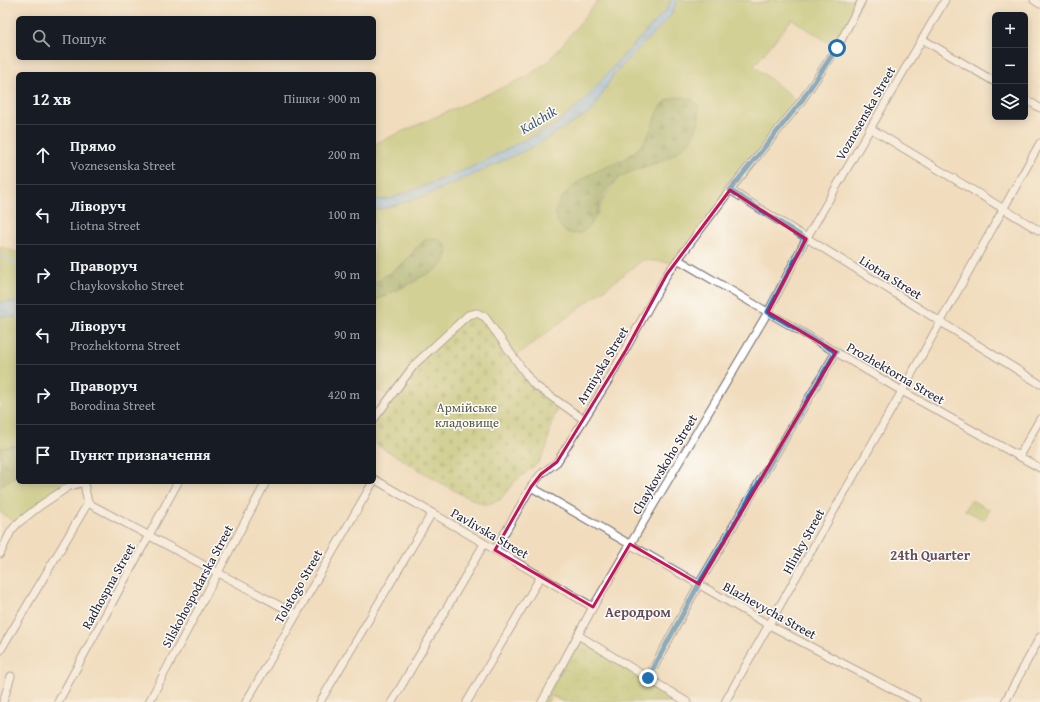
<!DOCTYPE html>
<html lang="uk">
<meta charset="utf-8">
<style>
:root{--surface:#171b24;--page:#242831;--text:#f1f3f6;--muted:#9ea1a6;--line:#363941}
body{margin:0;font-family:"Gentium Book Plus",serif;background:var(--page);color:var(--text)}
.controls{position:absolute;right:12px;top:12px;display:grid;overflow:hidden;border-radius:6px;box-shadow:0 2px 10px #0003}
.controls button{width:36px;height:36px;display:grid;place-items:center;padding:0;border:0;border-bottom:1px solid var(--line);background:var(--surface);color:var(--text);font:20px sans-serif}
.stop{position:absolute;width:12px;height:12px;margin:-9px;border:3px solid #1f6fb2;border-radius:50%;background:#fff}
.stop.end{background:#1f6fb2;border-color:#fff;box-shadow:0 1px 4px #0008}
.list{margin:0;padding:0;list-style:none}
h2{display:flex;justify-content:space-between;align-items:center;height:52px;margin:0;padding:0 16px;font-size:17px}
h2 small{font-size:13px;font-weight:400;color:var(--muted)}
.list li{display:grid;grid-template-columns:26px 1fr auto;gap:12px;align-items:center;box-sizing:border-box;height:60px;padding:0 16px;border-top:1px solid var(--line)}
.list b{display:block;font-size:15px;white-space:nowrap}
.list p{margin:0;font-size:13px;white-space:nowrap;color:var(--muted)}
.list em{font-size:13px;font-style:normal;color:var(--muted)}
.icon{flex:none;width:22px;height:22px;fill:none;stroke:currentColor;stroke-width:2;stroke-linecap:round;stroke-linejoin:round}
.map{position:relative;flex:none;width:1040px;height:702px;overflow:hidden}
.search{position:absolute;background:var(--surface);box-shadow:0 2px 10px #0003;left:16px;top:16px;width:360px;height:44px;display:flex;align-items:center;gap:10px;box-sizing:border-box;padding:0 14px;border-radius:6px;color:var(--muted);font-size:15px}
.panel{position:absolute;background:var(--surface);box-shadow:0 2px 10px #0003;left:16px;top:72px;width:360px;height:412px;border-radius:6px}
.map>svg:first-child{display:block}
</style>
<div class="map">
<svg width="1040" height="702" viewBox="0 0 1040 702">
<defs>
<pattern id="forest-firs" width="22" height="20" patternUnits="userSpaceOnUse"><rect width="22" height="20" fill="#8aa75a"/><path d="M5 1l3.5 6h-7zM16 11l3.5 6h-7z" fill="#70884c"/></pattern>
<pattern id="cemetery-stones" width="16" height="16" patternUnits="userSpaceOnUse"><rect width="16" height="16" fill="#aec165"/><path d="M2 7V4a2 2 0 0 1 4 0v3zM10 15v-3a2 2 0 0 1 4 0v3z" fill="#8d9c54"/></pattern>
<pattern id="park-crowns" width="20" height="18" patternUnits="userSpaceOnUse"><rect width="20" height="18" fill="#aec165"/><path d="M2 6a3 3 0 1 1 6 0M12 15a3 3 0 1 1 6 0" fill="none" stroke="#8d9c54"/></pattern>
<pattern id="water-ripples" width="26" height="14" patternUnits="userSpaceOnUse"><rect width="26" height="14" fill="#7dbaf0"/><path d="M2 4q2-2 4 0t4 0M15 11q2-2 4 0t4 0" fill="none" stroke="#6697c4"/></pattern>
</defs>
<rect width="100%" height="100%" fill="#fdfcf7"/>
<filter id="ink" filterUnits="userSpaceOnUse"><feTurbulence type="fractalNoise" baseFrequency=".025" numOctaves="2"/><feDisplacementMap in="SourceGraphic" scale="8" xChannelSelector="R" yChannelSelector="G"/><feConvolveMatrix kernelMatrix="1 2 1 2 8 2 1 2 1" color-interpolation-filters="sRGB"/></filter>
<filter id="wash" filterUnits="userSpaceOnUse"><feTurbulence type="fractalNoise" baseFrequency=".012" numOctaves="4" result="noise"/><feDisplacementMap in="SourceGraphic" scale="16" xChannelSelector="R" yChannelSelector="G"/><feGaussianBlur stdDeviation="0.9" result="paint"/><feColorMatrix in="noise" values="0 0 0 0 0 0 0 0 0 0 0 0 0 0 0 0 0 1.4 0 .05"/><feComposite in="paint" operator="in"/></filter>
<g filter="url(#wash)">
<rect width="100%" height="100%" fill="#f1ddbe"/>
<g fill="#aec165" stroke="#687250" fill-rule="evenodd">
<polygon points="598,0 671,0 667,9 606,75 583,102 556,124 470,168 390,199 374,200 374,144 526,77 550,60"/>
<path d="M 678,0 L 750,0 L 751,3 L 768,2 L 769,0 L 862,0 L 837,48 L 792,19 L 754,66 L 800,103 L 676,263 L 643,260 L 515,357 L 390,397 L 374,388 L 374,301 L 417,281 L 416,247 C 406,265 390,272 374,283 L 374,209 L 382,209 L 424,196 L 477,173 L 538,144 L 592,111 L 615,72 L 670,17 ZM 658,115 L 662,161 C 623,173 612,174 597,215 L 593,173 C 627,159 645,151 658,115 Z"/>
<polygon points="0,246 18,253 18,302 0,302"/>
<polygon points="0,316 18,317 18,445 0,448"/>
<polygon points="18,475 18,482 84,482 68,487 17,524 0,512 0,486"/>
<polygon points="971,500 990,510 984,520 965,510"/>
</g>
<g fill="url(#forest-firs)" stroke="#56644a">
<path d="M 676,97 L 688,98 L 698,104 C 704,130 686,150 663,160 C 641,170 617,171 604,194 C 597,208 592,239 569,233 C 564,231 561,228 558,223 C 547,203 578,180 593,173 C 607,166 624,161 636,151 C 653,138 652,115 665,102 C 668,100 673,98 676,97 Z"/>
<path d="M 436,238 C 452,245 450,257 439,268 L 374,301 L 374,283 L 402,265 L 424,240 Z"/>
<polygon points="18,445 18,475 0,486 0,448"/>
</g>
<polygon fill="url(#cemetery-stones)" stroke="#687250" points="468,315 485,317 533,384 560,402 551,425 547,447 539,462 514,482 500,500 485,505 460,494 374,443 374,420 415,364"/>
<polygon fill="url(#park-crowns)" stroke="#687250" points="578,638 684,702 563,702 552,696 548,702 544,702"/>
<g fill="url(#water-ripples)" stroke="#506e96">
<polygon points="671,0 678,0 670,17 615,72 592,111 538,144 477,173 424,196 382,209 374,209 374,200 390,199 470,168 556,124 583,102 606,75 667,9"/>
<polygon points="0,302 18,302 18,317 0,316"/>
</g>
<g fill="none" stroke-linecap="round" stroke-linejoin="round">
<polyline stroke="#7dbaf0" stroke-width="2" points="0,255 18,265"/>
</g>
</g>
<g filter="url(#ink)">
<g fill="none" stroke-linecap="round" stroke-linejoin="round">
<g stroke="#6a6369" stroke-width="9">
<g id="minor">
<polyline points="1034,0 1040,4"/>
<polyline points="922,39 995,82"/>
<polyline points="1025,99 1040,108"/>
<polyline points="870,128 1040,231"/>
<polyline points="730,190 1040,384"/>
<polyline points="679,260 902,391 1040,468"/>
<polyline points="374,419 415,364 468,315 477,313 485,317 533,384 583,419"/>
<polyline points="1019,456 1040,419"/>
<polyline points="374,479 593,607"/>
<polyline points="84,483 88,503"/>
<polyline points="531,487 769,625 917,702"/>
<polyline points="88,503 295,614"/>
<polyline points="495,550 531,487 541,474 557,462 608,381 667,274 730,190 800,103 837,48 862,0"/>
<polyline points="0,554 11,531 17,524 41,505 68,487 84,482"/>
<polyline points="578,635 687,702"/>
<polyline points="0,651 88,503"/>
<polyline points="648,678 699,584 836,352"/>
<polyline points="3,702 11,676"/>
<polyline points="58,702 178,482"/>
<polyline points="149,702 266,482"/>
<polyline points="246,702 373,482"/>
<polyline points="320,702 432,513"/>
<polyline points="392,702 484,544"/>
<polyline points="467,702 541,576"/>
<polyline points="542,702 593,607 768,312 806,239 945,0"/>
<polyline points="725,702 902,391 1040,143"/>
<polyline points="1005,702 1040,637"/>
</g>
</g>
<use href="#minor" stroke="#fff" stroke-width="7"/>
</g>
</g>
<g fill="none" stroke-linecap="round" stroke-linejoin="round" filter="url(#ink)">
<polyline stroke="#1f6fb2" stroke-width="5" points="648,678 699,584 836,352 768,312 806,239 730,190 800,103 837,48"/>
</g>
<path d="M0 0H1040V702H0ZM 730,190 L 806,239 L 768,312 L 836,352 L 699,584 L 630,544 L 593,607 L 495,550 L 531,487 L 541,474 L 557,462 L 626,350 L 667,274 Z" fill="#f1ddbe" fill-opacity=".55" fill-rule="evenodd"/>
<path fill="none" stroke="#c2185b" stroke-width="3" stroke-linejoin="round" d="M 730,190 L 806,239 L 768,312 L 836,352 L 699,584 L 630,544 L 593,607 L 495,550 L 531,487 L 541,474 L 557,462 L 626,350 L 667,274 Z"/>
<g text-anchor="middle" stroke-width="3" stroke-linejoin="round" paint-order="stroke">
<g font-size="13" fill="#22223b" stroke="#fdfcf7">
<text transform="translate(865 113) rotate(-60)" y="5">Voznesenska Street</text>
<text transform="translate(891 277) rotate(32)" y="5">Liotna Street</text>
<text transform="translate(602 365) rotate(-59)" y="5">Armiyska Street</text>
<text transform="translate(896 373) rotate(30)" y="5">Prozhektorna Street</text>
<text transform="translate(664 464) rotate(-59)" y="5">Chaykovskoho Street</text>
<text transform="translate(490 533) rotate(30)" y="5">Pavlivska Street</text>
<text transform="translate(803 541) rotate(-61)" y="5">Hlinky Street</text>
<text transform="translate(108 586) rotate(-61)" y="5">Radhospna Street</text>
<text transform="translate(197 586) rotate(-62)" y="5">Silskohospodarska Street</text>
<text transform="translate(298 586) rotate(-60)" y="5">Tolstogo Street</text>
<text transform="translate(770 610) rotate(29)" y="5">Blazhevycha Street</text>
</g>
<g font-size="13" fill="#535a4a" stroke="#fdfcf7">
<text x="467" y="412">Армійське<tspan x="467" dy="15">кладовище</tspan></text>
</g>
<g font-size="14" font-style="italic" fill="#42577a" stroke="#fdfcf7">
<text transform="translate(538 120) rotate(-31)" y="5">Kalchik</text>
</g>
<g font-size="14" font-weight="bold" fill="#634d5c" stroke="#fdfcf7">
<text x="930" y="560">24th Quarter</text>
<text x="638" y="617">Аеродром</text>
</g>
</g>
</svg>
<div class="controls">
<button>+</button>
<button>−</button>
<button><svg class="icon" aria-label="layers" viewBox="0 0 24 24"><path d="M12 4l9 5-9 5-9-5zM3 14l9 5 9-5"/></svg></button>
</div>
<div class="stop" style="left:837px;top:48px"></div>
<div class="stop end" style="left:648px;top:678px"></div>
<div class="search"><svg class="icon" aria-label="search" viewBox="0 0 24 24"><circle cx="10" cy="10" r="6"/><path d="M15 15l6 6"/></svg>Пошук</div>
<section class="panel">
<h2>12 хв<small>Пішки · 900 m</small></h2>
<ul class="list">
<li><svg class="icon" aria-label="ahead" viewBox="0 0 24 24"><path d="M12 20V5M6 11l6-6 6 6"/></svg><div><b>Прямо</b><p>Voznesenska Street</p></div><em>200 m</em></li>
<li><svg class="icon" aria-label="left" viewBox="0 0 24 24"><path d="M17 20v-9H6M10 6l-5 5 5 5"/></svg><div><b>Ліворуч</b><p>Liotna Street</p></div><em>100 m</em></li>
<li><svg class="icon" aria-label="right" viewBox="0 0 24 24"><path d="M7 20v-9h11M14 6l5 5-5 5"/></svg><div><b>Праворуч</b><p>Chaykovskoho Street</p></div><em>90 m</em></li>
<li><svg class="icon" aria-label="left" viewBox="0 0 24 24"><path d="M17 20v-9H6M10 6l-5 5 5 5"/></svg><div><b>Ліворуч</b><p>Prozhektorna Street</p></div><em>90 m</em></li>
<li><svg class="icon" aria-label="right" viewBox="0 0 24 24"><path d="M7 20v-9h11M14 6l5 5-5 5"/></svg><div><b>Праворуч</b><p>Borodina Street</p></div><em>420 m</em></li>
<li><svg class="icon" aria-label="arrive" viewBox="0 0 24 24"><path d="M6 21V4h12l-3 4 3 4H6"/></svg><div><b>Пункт призначення</b></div></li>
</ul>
</section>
</div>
